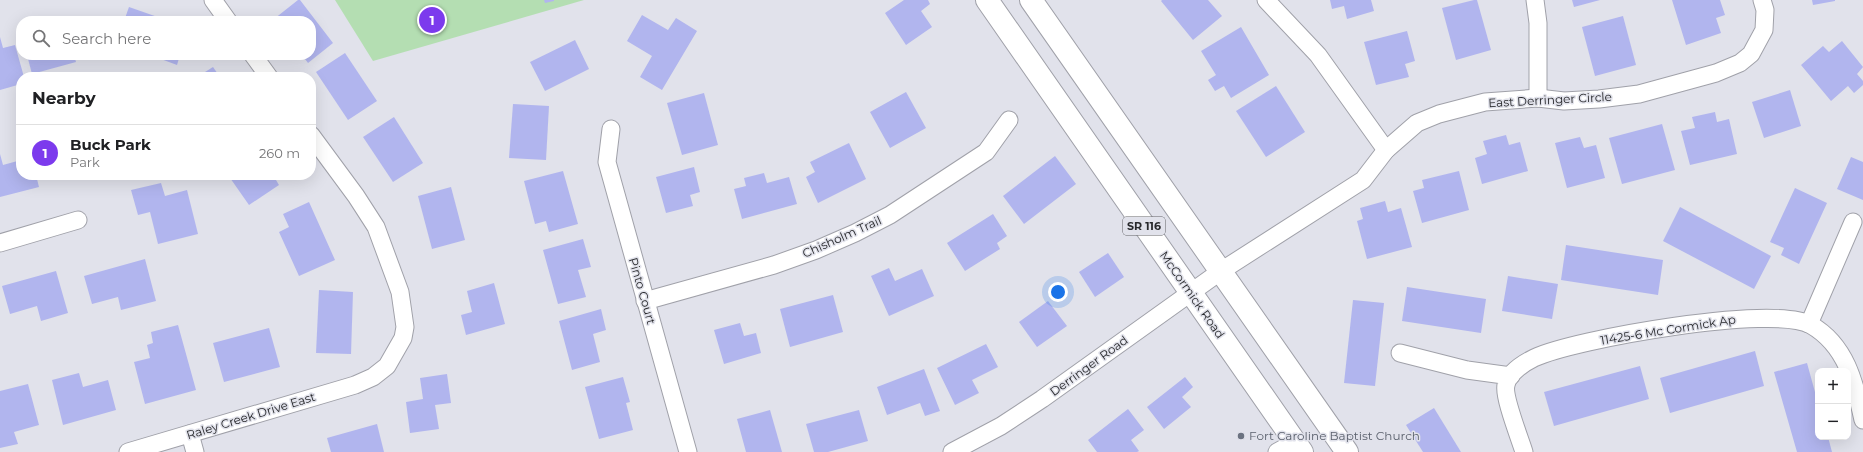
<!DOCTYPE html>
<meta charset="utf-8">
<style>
:root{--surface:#fff;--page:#f6f6f6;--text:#202124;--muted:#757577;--line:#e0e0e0;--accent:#7c3aed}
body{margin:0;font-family:Montserrat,sans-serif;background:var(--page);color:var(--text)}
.controls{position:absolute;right:12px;bottom:12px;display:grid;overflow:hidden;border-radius:8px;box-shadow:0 4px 16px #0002}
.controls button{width:36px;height:36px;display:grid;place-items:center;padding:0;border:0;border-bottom:1px solid var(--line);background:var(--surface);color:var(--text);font:20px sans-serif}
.you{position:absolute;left:1058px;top:292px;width:14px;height:14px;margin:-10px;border:3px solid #fff;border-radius:50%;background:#1a73e8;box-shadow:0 0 0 6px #1a73e833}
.badge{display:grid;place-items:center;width:26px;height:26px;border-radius:50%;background:var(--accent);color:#fff;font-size:13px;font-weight:700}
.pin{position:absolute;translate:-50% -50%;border:2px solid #fff;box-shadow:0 1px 4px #0006}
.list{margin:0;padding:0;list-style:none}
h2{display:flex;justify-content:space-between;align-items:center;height:52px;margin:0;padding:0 16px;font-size:17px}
h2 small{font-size:13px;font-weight:400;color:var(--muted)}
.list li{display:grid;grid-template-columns:26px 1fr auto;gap:12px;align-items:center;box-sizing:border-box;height:56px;padding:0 16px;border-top:1px solid var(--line)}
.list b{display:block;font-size:15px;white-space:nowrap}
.list p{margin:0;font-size:13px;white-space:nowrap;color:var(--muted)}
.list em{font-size:13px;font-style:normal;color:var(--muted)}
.icon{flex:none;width:22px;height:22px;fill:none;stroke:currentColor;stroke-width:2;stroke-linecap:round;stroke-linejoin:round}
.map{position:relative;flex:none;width:1863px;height:452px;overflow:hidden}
.search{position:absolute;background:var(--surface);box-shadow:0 4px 16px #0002;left:16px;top:16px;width:300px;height:44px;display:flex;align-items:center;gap:10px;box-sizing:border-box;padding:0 14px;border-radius:16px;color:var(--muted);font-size:15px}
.panel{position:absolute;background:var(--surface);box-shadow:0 4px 16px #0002;left:16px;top:72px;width:300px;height:108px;border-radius:16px}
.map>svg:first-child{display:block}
</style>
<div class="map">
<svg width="1863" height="452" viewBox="0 0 1863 452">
<rect width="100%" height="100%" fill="#e1e2eb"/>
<polygon fill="#b4deb2" points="335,0 584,0 373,61"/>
<g fill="#b1b5ee">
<polygon points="298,0 300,0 333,43 308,63 302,55 311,55 311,21 276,21 274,19"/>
<polygon points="544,0 554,0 554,1 545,3"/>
<polygon points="904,0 928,0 930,4 921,11 932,27 906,45 885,13"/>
<polygon points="1162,0 1208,0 1222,16 1193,40 1161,1"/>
<polygon points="1330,0 1371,0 1374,11 1347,19 1344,6 1332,9"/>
<polygon points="1474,0 1477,0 1491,50 1456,60 1442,8"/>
<polygon points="1572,0 1600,0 1574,7"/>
<polygon points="1672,0 1720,0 1725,15 1716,18 1721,33 1686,45"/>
<polygon points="1812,0 1835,0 1835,1 1813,5"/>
<polygon points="129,7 169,21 124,21"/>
<polygon points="642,15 668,30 676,18 697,31 662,90 640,77 652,56 627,41"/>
<polygon points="1623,16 1636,65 1595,76 1582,27"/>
<polygon points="1241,27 1269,75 1231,98 1224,86 1215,91 1208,80 1216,75 1201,51"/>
<polygon points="1407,31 1415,61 1405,64 1409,77 1376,85 1364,42"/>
<polygon points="0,37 3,48 15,45 24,77 21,77 21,84 0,90"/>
<polygon points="575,40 589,69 545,91 530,62"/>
<polygon points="1842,41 1863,67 1857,74 1863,81 1863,85 1854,93 1848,86 1831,101 1801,65 1823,46 1829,52"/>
<polygon points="345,53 377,101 348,120 316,72"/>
<polygon points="27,55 74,55 76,62 32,74"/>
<polygon points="150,55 180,55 177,65"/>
<polygon points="213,67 220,77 197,77"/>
<polygon points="1276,86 1305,132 1266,157 1236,111"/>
<polygon points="1790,90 1801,126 1764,138 1752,102"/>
<polygon points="906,92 926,128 890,148 870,112"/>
<polygon points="704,93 718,145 682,155 667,103"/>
<polygon points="513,104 549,106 546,160 509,158"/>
<polygon points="1715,112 1717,122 1729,119 1737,154 1690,165 1681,131 1695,128 1692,117"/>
<polygon points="394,117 423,163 393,182 363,137"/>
<polygon points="1662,124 1675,170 1622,184 1609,138"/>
<polygon points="1506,135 1509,145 1520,142 1528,171 1482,184 1475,158 1487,154 1483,141"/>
<polygon points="1580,137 1584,148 1596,145 1605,178 1567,188 1555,143"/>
<polygon points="849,143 866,179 818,203 806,177 815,172 810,162"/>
<polygon points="0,154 3,165 21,160 21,175 36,175 39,187 0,197"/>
<polygon points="1055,156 1076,184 1024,224 1003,196"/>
<polygon points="1851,157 1863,162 1863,200 1837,189"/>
<polygon points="694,167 700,192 690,195 693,206 666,213 656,177"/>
<polygon points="563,171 578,224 549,232 546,221 535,224 524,181"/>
<polygon points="1459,171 1469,210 1422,223 1413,191 1424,188 1422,180"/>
<polygon points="764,173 767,183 789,177 797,204 742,219 734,189 746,186 744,178"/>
<polygon points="228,175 273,175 279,185 249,205"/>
<polygon points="161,183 165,196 187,190 198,234 158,244 150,212 138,215 131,190"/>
<polygon points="451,187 465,240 432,249 418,196"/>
<polygon points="1795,188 1827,203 1799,264 1781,255 1784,248 1770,242"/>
<polygon points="1385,201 1388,212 1401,208 1412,247 1367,259 1357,221 1363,219 1360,208"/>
<polygon points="309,202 335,260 299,276 279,232 289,227 283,214"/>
<polygon points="1680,207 1771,256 1754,289 1663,241"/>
<polygon points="993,214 1007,236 997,243 1000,249 965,271 947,243"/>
<polygon points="583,239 591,267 578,270 586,297 558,304 543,250"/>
<polygon points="1566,245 1663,260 1658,295 1561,280"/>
<polygon points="1108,253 1124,277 1095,297 1079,272"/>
<polygon points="145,259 156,301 121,310 118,297 92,304 84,276"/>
<polygon points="889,268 895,281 922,269 934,296 889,316 871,276"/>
<polygon points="56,271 68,313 41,321 37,306 10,314 2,286"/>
<polygon points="1508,276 1558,284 1552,319 1502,311"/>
<polygon points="494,283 505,324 466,335 461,315 472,312 467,291"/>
<polygon points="1407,287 1486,299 1481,333 1402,321"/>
<polygon points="319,290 353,292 351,354 316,353"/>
<polygon points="833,295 843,332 790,347 780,309"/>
<polygon points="1353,300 1384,303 1375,386 1344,383"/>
<polygon points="1048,301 1067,326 1037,347 1019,322"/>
<polygon points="601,309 606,330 593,334 600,362 572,370 559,321"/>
<polygon points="740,323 744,336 756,333 761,353 724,364 714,330"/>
<polygon points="178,325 196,390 145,404 134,362 150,358 147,345 153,343 151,332"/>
<polygon points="269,328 280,367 224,382 213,343"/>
<polygon points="986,344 998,367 972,380 979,393 955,405 937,368"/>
<polygon points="1755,351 1764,386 1670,413 1660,378"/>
<polygon points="1807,363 1818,403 1818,437 1828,437 1832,452 1797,452 1774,372"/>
<polygon points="1640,366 1649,399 1554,426 1544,392"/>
<polygon points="924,369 940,411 925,416 920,403 887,415 877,387"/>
<polygon points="79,373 83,387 108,380 116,410 63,425 52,380"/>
<polygon points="447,374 451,403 435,405 439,429 410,433 406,402 423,399 420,378"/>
<polygon points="623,377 630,402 626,403 633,430 599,439 585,387"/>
<polygon points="1185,377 1193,387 1182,397 1191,407 1164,429 1147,407"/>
<polygon points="28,384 39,425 14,432 18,444 0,448 0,391"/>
<polygon points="1434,408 1461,452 1423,452 1406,425"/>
<polygon points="1128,409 1144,430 1131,440 1139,451 1137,452 1097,452 1088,440"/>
<polygon points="770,410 782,452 746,452 737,419"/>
<polygon points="859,410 868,441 828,452 814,452 806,424"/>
<polygon points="377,424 384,452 331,452 327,438"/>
</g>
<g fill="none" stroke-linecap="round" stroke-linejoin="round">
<g stroke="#a0a1a9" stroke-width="19">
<g id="minor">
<polyline points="213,0 228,21"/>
<polyline points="1266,0 1318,55 1386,150"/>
<polyline points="1535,0 1538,23 1538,98"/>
<polyline points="253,55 269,77"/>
<polyline points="611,129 607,162 688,452"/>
<polyline points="0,243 78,220"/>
<polyline points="645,301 774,265 816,250 855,233 890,215 986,152 1009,120"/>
<polyline points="1809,324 1853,222"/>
<polyline points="1400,353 1467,370 1511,376"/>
<polyline points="190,434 195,452"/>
<polyline points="128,452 355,385 373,377 387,366 403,338 405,327 400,292 376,227 356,196 311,135"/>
<polyline points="952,452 1001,426 1042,399 1221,271 1363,180 1386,150 1417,123 1439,114 1485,102 1538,98 1564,101 1599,99 1639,94 1716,73 1740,63 1751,54 1764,30 1765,10 1762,0"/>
<polyline points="1277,452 1295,442"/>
<path d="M 1524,452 C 1520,439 1503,396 1506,385 C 1508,373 1524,363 1534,358 C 1574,339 1774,304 1811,325 C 1846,345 1855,383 1863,420"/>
</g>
</g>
<g stroke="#a0a1a9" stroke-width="24">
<g id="major">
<polyline points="987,0 1302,452"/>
<polyline points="1031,0 1347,452"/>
</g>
</g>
<use href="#minor" stroke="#fff" stroke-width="17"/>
<use href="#major" stroke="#fff" stroke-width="22"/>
</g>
<circle fill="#6b7280" stroke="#e1e2eb" stroke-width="1.5" cx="1241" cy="436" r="4"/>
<g text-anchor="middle" stroke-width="3" stroke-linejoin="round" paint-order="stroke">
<rect fill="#e1e2eb" stroke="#606065" stroke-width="1" x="1123" y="217" width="42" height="18" rx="3"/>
<g font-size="11" font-weight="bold" fill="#28292c">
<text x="1144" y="230">SR 116</text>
</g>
<g font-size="12" fill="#28292c" stroke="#e1e2eb">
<text transform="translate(1550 100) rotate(-3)" y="4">East Derringer Circle</text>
<text transform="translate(842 237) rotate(-24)" y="4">Chisholm Trail</text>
<text transform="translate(642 291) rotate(74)" y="4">Pinto Court</text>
<text transform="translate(1192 295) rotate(55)" y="4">McCormick Road</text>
<text transform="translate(1668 330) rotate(-9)" y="4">11425-6 Mc Cormick Ap</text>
<text transform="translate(1089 366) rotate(-36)" y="4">Derringer Road</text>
<text transform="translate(251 416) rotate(-17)" y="4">Raley Creek Drive East</text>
</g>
<g font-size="12" fill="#5b616d" stroke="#e1e2eb" text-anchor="start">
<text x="1249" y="440">Fort Caroline Baptist Church</text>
</g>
</g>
</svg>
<div class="controls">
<button>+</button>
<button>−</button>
</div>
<div class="you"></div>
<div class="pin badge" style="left:432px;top:20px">1</div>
<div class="search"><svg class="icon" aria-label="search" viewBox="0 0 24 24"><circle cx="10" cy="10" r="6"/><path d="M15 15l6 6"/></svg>Search here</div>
<section class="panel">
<h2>Nearby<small></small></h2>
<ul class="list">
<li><span class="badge">1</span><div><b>Buck Park</b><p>Park</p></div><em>260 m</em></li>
</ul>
</section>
</div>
